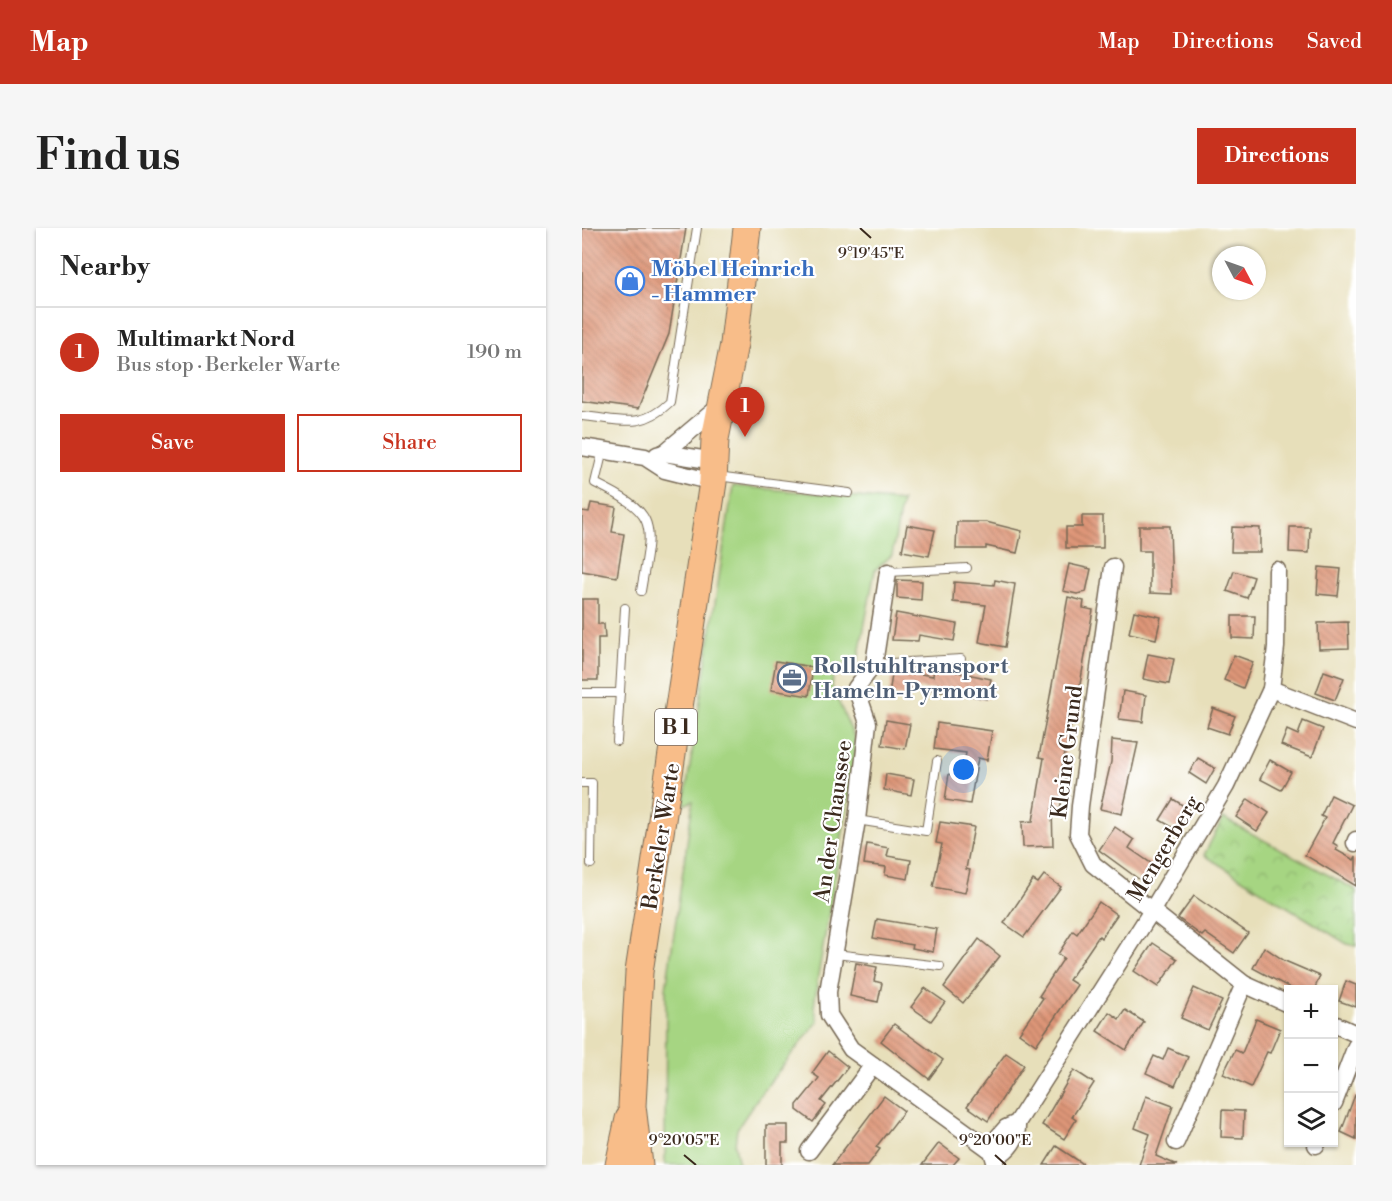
<!DOCTYPE html>
<meta charset="utf-8">
<style>
:root{--surface:#fff;--page:#f6f6f6;--text:#222;--muted:#767676;--line:#e0e0e0;--accent:#c8321e}
body{margin:0;font-family:"Libre Bodoni",serif;background:var(--page);color:var(--text)}
.controls{position:absolute;right:18px;bottom:18px;display:grid;overflow:hidden;border-radius:0px;box-shadow:0 2px 4px #0004}
.controls button{width:54px;height:54px;display:grid;place-items:center;padding:0;border:0;border-bottom:2px solid var(--line);background:var(--surface);color:var(--text);font:30px sans-serif}
.compass{position:absolute;left:630px;top:18px;width:54px;height:54px;border-radius:50%;background:var(--surface);box-shadow:0 2px 4px #0004;rotate:131deg}
.you{position:absolute;left:382px;top:542px;width:21px;height:21px;margin:-15px;border:4px solid #fff;border-radius:50%;background:#1a73e8;box-shadow:0 0 0 9px #1a73e833}
.badge{display:grid;place-items:center;width:39px;height:39px;border-radius:50%;background:var(--accent);color:#fff;font-size:20px;font-weight:700}
.pin{position:absolute;translate:-50% -50px;filter:drop-shadow(0 2px 3px #0008)}
.pin::after{content:'';position:absolute;top:32px;width:21px;height:18px;background:inherit;clip-path:polygon(0 0,100% 0,50% 100%)}
.list{margin:0;padding:0;list-style:none}
h2{display:flex;justify-content:space-between;align-items:center;height:78px;margin:0;padding:0 24px;font-size:26px}
h2 small{font-size:20px;font-weight:400;color:var(--muted)}
.list li{display:grid;grid-template-columns:39px 1fr auto;gap:18px;align-items:center;box-sizing:border-box;height:90px;padding:0 24px;border-top:2px solid var(--line)}
.list b{display:block;font-size:22px;white-space:nowrap}
.list p{margin:0;font-size:20px;white-space:nowrap;color:var(--muted)}
.list em{font-size:20px;font-style:normal;color:var(--muted)}
.actions{display:flex;gap:12px;padding:18px 24px}
.actions a{flex:1;padding:14px 0;border:2px solid var(--accent);border-radius:0px;text-align:center;font-size:21px;color:var(--accent)}
.actions .main{background:var(--accent);color:#fff}
.icon{flex:none;width:33px;height:33px;fill:none;stroke:currentColor;stroke-width:2;stroke-linecap:round;stroke-linejoin:round}
.map{position:relative;flex:none;width:774px;height:937px;overflow:hidden;border-radius:0px}
header{display:flex;align-items:center;gap:36px;box-sizing:border-box;height:84px;padding:0 30px;background:var(--accent);color:#fff}
header strong{font-size:28px}
nav{display:flex;gap:33px;margin-inline-start:auto;font-size:21px}
.intro{display:flex;align-items:center;justify-content:space-between;box-sizing:border-box;height:144px;padding:0 36px}
h1{margin:0;font-size:42px}
.button{padding:15px 27px;border-radius:0px;background:var(--accent);color:#fff;font-size:21px;font-weight:700}
main{display:flex;gap:36px;padding:0 36px}
aside{flex:1;background:var(--surface);border-radius:0px;box-shadow:0 2px 4px #0004}
.map>svg:first-child{display:block}
</style>
<header>
<strong>Map</strong>
<nav><a>Map</a><a>Directions</a><a>Saved</a></nav>
</header>
<div class="intro"><h1>Find us</h1><a class="button">Directions</a></div>
<main>
<aside>
<h2>Nearby<small></small></h2>
<ul class="list">
<li><span class="badge">1</span><div><b>Multimarkt Nord</b><p>Bus stop · Berkeler Warte</p></div><em>190 m</em></li>
</ul>
<div class="actions"><a class="main">Save</a><a>Share</a></div>
</aside>
<div class="map">
<svg width="774" height="937" viewBox="0 0 774 937">
<defs>
<pattern id="park-crowns" width="20" height="18" patternUnits="userSpaceOnUse" patternTransform="scale(1.5)"><rect width="20" height="18" fill="#a6d582"/><path d="M2 6a3 3 0 1 1 6 0M12 15a3 3 0 1 1 6 0" fill="none" stroke="#90b770"/></pattern>
<pattern id="building-back-hatch" width="6" height="6" patternUnits="userSpaceOnUse" patternTransform="scale(1.5)"><rect width="6" height="6" fill="#de9678"/><path d="M-1 5l2 2M0 0l6 6M5-1l2 2" fill="none" stroke="#b57b62"/></pattern>
</defs>
<rect width="100%" height="100%" fill="#fff"/>
<filter id="ink" filterUnits="userSpaceOnUse"><feTurbulence type="fractalNoise" baseFrequency=".0167" numOctaves="2"/><feDisplacementMap in="SourceGraphic" scale="12" xChannelSelector="R" yChannelSelector="G"/><feConvolveMatrix kernelMatrix="1 2 1 2 8 2 1 2 1" color-interpolation-filters="sRGB"/></filter>
<filter id="wash" filterUnits="userSpaceOnUse"><feTurbulence type="fractalNoise" baseFrequency=".008" numOctaves="4" result="noise"/><feDisplacementMap in="SourceGraphic" scale="24" xChannelSelector="R" yChannelSelector="G"/><feGaussianBlur stdDeviation="1.35" result="paint"/><feColorMatrix in="noise" values="0 0 0 0 0 0 0 0 0 0 0 0 0 0 0 0 0 1.4 0 .05"/><feComposite in="paint" operator="in"/></filter>
<g filter="url(#wash)">
<rect width="100%" height="100%" fill="#e7dfba"/>
<polygon fill="#a6d582" stroke="#708050" stroke-width="1.5" points="151,258 320,273 310,327 293,342 276,432 252,438 250,459 273,511 273,534 236,748 232,779 236,793 177,868 155,901 153,917 157,937 83,937 84,761 111,573 102,577"/>
<polygon fill="url(#park-crowns)" stroke="#708050" stroke-width="1.5" points="641,590 774,662 774,718 765,716 622,627"/>
<g id="blocks">
<g fill="url(#building-back-hatch)">
<polygon points="0,0 104,0 87,106 56,181 0,173"/>
<polygon points="9,275 34,279 30,304 42,306 35,349 0,343 0,283 7,284"/>
<polygon points="500,288 521,288 521,320 484,320 484,299 500,299"/>
<polygon points="375,294 404,294 440,303 435,325 404,318 404,321 374,321"/>
<polygon points="325,297 353,302 347,328 320,323"/>
<polygon points="557,298 588,298 590,366 568,365 568,323 557,323"/>
<polygon points="650,299 678,300 678,324 649,324"/>
<polygon points="708,299 728,299 727,325 707,324"/>
<polygon points="487,336 509,341 504,364 495,366 481,363"/>
<polygon points="737,339 759,341 756,368 735,366"/>
<polygon points="652,343 672,349 665,370 645,363"/>
<polygon points="315,352 340,353 339,372 315,370"/>
<polygon points="413,352 433,356 423,419 397,414 404,377 371,374 372,354 412,357"/>
<polygon points="486,369 502,373 501,380 511,382 492,491 490,491 478,549 484,550 478,582 470,581 471,618 441,619 440,594 451,593 462,530 457,529"/>
<polygon points="0,371 16,371 16,396 22,396 23,410 16,410 16,452 0,452"/>
<polygon points="552,383 579,389 574,411 547,405"/>
<polygon points="314,385 375,396 372,413 337,407 336,413 310,412"/>
<polygon points="650,388 673,388 672,411 650,410"/>
<polygon points="766,394 767,420 737,421 736,395"/>
<polygon points="566,426 592,431 587,456 561,451"/>
<polygon points="652,427 671,434 661,460 642,452"/>
<polygon points="194,433 231,439 227,468 189,462"/>
<polygon points="352,439 409,451 405,471 371,464 329,460 327,470 307,466 311,441 351,448"/>
<polygon points="742,443 762,450 753,472 734,465"/>
<polygon points="541,463 564,467 561,494 537,491"/>
<polygon points="631,480 653,488 646,506 625,499"/>
<polygon points="304,492 328,496 323,521 300,517"/>
<polygon points="721,493 741,501 730,529 699,517 705,502 716,507"/>
<polygon points="355,495 410,503 405,532 396,530 388,576 363,572 367,546 380,548 384,525 352,521"/>
<polygon points="530,512 556,515 540,586 518,581 529,534"/>
<polygon points="616,530 633,540 624,556 607,545"/>
<polygon points="688,532 709,544 699,562 678,551"/>
<polygon points="304,546 332,551 329,567 302,562"/>
<polygon points="749,567 770,577 751,615 756,618 754,622 772,632 774,628 774,658 723,627 743,590 739,588"/>
<polygon points="591,571 608,582 595,602 578,592"/>
<polygon points="666,571 687,585 675,603 654,589"/>
<polygon points="358,594 392,599 384,641 388,642 383,665 351,659 360,616 354,615"/>
<polygon points="533,599 552,612 547,620 573,638 562,655 517,622"/>
<polygon points="285,616 307,620 305,628 329,632 326,651 303,647 304,639 282,636"/>
<polygon points="462,647 479,659 442,709 422,695 451,652 456,655"/>
<polygon points="612,668 666,705 652,725 623,705 620,708 596,690"/>
<polygon points="517,674 535,687 519,710 517,708 487,752 495,757 454,817 437,805 461,770 457,768 482,730 476,726 491,703 495,706"/>
<polygon points="295,691 355,701 351,724 330,720 331,717 291,710"/>
<polygon points="397,711 418,728 381,775 362,759"/>
<polygon points="571,715 595,731 576,759 552,743"/>
<polygon points="682,719 703,733 738,748 732,762 712,762 671,740"/>
<polygon points="274,735 295,739 292,753 300,755 296,774 268,768"/>
<polygon points="764,753 774,757 774,779 757,773"/>
<polygon points="343,760 363,774 349,793 329,779"/>
<polygon points="612,760 640,773 626,802 599,790"/>
<polygon points="543,782 562,794 544,822 515,803 527,784 537,791"/>
<polygon points="674,791 698,801 688,825 685,824 669,859 641,846 653,822 660,825"/>
<polygon points="312,796 361,832 347,851 299,813"/>
<polygon points="586,820 606,829 593,858 564,845 572,828 581,832"/>
<polygon points="246,823 266,839 239,873 244,877 231,894 215,882 215,877 237,850 230,845"/>
<polygon points="424,825 442,837 406,893 385,878"/>
<polygon points="492,842 512,855 490,889 494,892 482,911 460,897"/>
<polygon points="773,867 774,868 774,911 759,904"/>
<polygon points="302,868 322,883 294,919 298,921 286,937 250,937"/>
<polygon points="564,868 591,878 574,928 595,937 557,937 568,906 553,900"/>
<polygon points="640,882 662,883 661,910 639,909"/>
<polygon points="184,897 206,897 206,915 200,915 200,937 184,937"/>
<polygon points="357,915 377,930 371,937 340,937"/>
<polygon points="474,918 503,937 462,937"/>
</g>
</g>
</g>
<g filter="url(#ink)">
<use href="#blocks" fill-opacity="0" stroke="#776955" stroke-width="1.5"/>
<g fill="none" stroke-linecap="round" stroke-linejoin="round">
<g stroke="#776955" stroke-width="10">
<g id="service">
<path d="M 0,188 C 38,191 58,203 88,174 L 115,0"/>
<path d="M 21,222 L 13,255 C 79,287 70,296 59,363"/>
<polyline points="135,248 267,265"/>
<polyline points="306,344 385,340"/>
<polyline points="292,436 379,431"/>
<polyline points="0,465 38,465"/>
<polyline points="35,513 43,380"/>
<polyline points="0,555 10,555 9,636"/>
<polyline points="275,592 344,603 355,533"/>
<polyline points="253,726 358,738"/>
</g>
</g>
<g stroke="#776955" stroke-width="19">
<g id="minor">
<polyline points="0,219 63,229 83,242 131,254"/>
<polyline points="82,225 138,178"/>
<polyline points="75,227 82,225 133,233"/>
<polyline points="531,339 498,578 496,606 511,636 662,756 706,776"/>
<polyline points="306,344 292,436 274,460 286,495 275,592 246,764 247,787 269,821 410,923 414,937"/>
<polyline points="689,461 774,494"/>
<polyline points="773,615 774,612"/>
<polyline points="752,796 774,806"/>
<polyline points="752,875 774,818"/>
<polyline points="594,914 662,756"/>
<polyline points="734,917 736,914"/>
<polyline points="406,920 424,900 435,895 569,684 644,558 689,461 694,419 695,342"/>
<polyline points="227,923 291,837"/>
<path d="M 414,929 C 428,921 436,911 435,895"/>
</g>
</g>
<g stroke="#776955" stroke-width="29">
<g id="primary">
<polyline points="37,937 47,891"/>
<polyline points="57,937 50,878 57,744 131,254 133,211 152,116 165,0"/>
</g>
</g>
<use href="#service" stroke="#fff" stroke-width="8"/>
<use href="#minor" stroke="#fff" stroke-width="16"/>
<use href="#primary" stroke="#f8bd89" stroke-width="27"/>
</g>
</g>
<path fill="none" stroke="#3b2a1e" stroke-width="2" d="M 278,0 L 289,10M 102,927 L 114,937M 413,927 L 424,937"/>
<defs>
<g id="shop-ring" transform="scale(1.5)"><circle r="9.5" fill="#fff" stroke="#3f7fe0" stroke-width="1.5"/><path d="M-5-2.5h2.3a2.7 3.5 0 0 1 5.4 0H5L5.5 6h-11ZM-1.5-2.5h3a1.5 2.3 0 0 0-3 0Z" fill="#3f7fe0"/></g>
<g id="office-ring" transform="scale(1.5)"><circle r="9.5" fill="#fff" stroke="#5c6f8a" stroke-width="1.5"/><path d="M-6-3h4V-5.5h4V-3h4V5H-6ZM-1-4.5V-3h2v-1.5ZM-6 0V1H6V0Z" fill="#5c6f8a"/></g>
</defs>
<g fill-rule="evenodd">
<use href="#shop-ring" x="48" y="53"/>
<use href="#office-ring" x="210" y="450"/>
</g>
<g text-anchor="middle" stroke-width="4.5" stroke-linejoin="round" paint-order="stroke">
<rect fill="#fff" stroke="#766a62" stroke-width="1.5" x="73" y="481" width="42" height="36" rx="4.5"/>
<g font-size="21" font-weight="bold" fill="#3b2a1e">
<text x="94" y="506">B 1</text>
</g>
<g font-size="22" font-weight="bold" fill="#366cbe" stroke="#fff" text-anchor="start">
<text x="69" y="48">Möbel Heinrich<tspan x="69" dy="25">- Hammer</tspan></text>
</g>
<g font-size="22" font-weight="bold" fill="#4e5e75" stroke="#fff" text-anchor="start">
<text x="231" y="445">Rollstuhltransport<tspan x="231" dy="25">Hameln-Pyrmont</tspan></text>
</g>
<g font-size="22" fill="#3b2a1e" stroke="#fff">
<text transform="translate(484 524) rotate(-83)" y="8">Kleine Grund</text>
<text transform="translate(250 593) rotate(-82)" y="8">An der Chaussee</text>
<text transform="translate(78 608) rotate(-81)" y="8">Berkeler Warte</text>
<text transform="translate(581 620) rotate(-59)" y="8">Mengerberg</text>
</g>
</g>
<g font-size="15" text-anchor="middle" fill="#3b2a1e" stroke="#fff" stroke-width="4.5" stroke-linejoin="round" paint-order="stroke">
<text x="289" y="30">9°19'45"E</text>
<text x="102" y="917">9°20'05"E</text>
<text x="413" y="917">9°20'00"E</text>
</g>
</svg>
<div class="controls">
<button>+</button>
<button>−</button>
<button><svg class="icon" aria-label="layers" viewBox="0 0 24 24"><path d="M12 4l9 5-9 5-9-5zM3 14l9 5 9-5"/></svg></button>
</div>
<svg class="compass" viewBox="-18 -18 36 36"><path d="M0-13l5 13h-10z" fill="#e53935"/><path d="M0 13l5-13h-10z" fill="#767676"/></svg>
<div class="you"></div>
<div class="pin badge" style="left:163px;top:209px">1</div>
</div>
</main>
